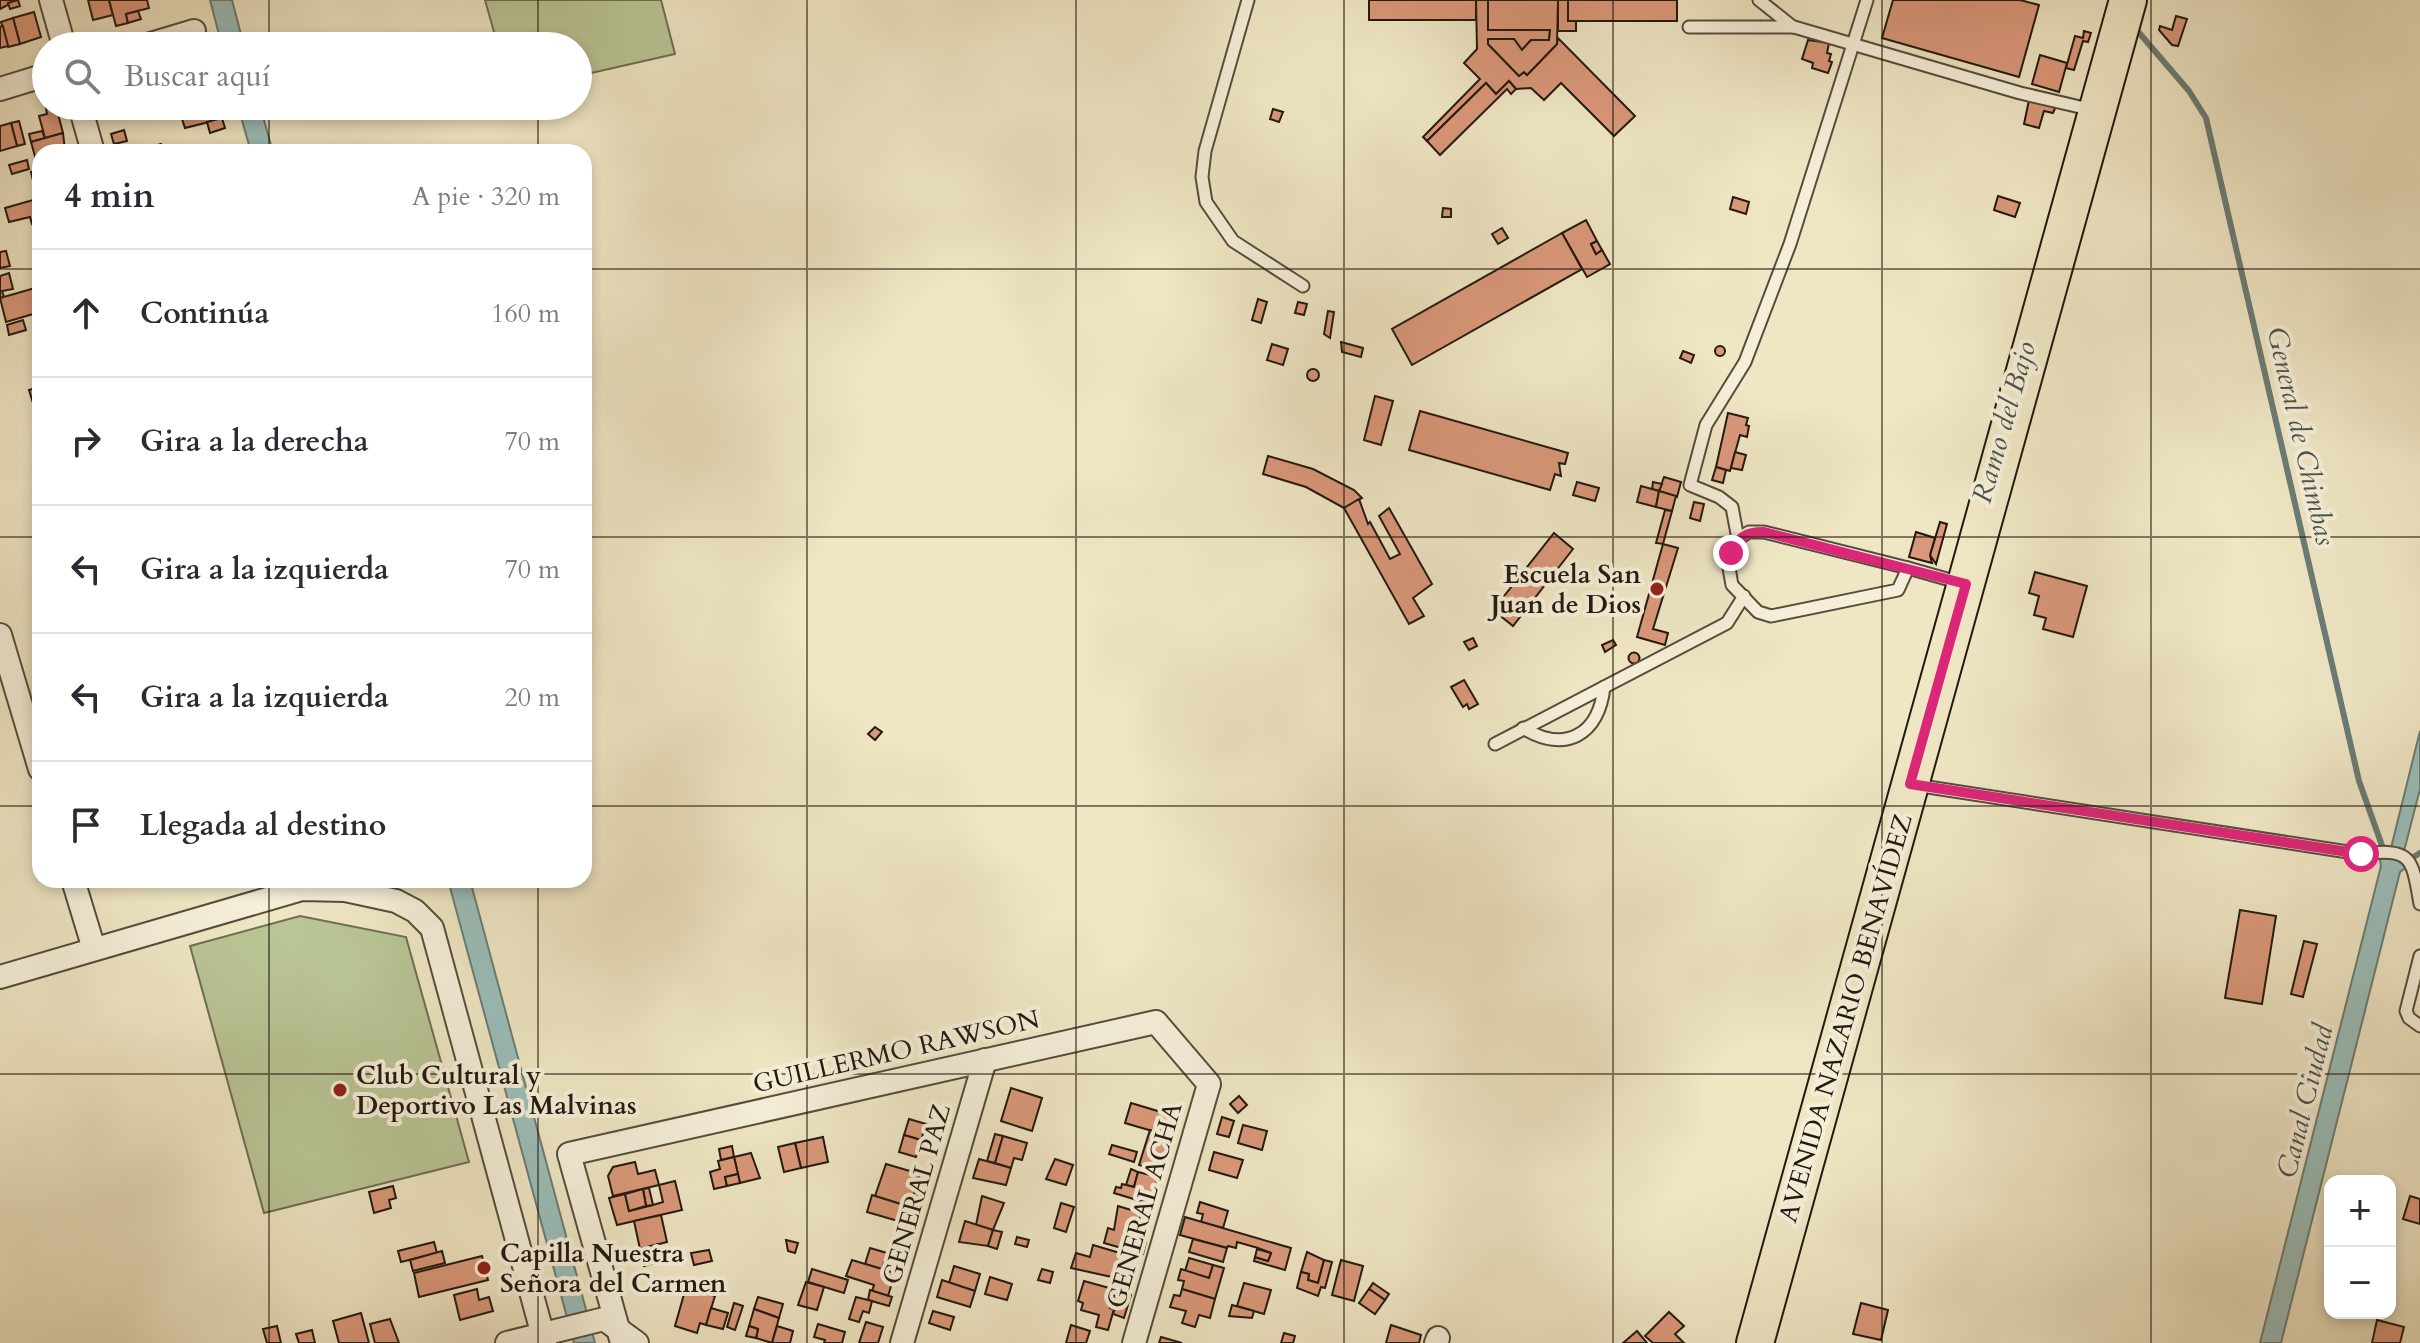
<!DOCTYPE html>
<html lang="es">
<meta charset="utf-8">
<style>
:root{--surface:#fff;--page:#f2f2f3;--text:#2b2b33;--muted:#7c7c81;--line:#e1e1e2}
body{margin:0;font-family:Cardo,serif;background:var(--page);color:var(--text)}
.controls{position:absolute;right:24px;bottom:24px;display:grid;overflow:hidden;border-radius:16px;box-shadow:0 4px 12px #0003}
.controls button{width:72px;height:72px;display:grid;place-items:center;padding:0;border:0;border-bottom:2px solid var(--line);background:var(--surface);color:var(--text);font:40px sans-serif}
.stop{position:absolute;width:24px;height:24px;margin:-18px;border:6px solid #db2777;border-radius:50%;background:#fff}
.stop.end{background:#db2777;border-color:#fff;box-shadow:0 2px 8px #0008}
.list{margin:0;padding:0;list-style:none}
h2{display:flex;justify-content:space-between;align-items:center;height:104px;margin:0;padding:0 32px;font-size:34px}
h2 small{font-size:26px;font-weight:400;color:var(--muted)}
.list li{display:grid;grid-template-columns:52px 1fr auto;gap:24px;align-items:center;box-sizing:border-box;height:128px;padding:0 32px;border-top:2px solid var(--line)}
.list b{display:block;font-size:30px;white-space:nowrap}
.list em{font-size:26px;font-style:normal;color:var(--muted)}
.icon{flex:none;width:44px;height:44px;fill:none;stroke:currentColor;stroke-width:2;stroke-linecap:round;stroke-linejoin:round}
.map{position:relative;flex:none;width:2420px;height:1343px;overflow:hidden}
.search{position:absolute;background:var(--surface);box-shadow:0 4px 12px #0003;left:32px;top:32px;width:560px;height:88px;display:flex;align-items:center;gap:20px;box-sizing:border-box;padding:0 28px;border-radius:44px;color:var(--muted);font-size:30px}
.panel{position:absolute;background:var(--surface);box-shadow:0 4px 12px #0003;left:32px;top:144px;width:560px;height:744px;border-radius:24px}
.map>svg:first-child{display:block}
</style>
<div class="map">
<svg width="2420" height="1343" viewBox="0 0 2420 1343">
<rect width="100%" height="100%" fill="#efe6c4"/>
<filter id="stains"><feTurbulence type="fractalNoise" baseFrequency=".0025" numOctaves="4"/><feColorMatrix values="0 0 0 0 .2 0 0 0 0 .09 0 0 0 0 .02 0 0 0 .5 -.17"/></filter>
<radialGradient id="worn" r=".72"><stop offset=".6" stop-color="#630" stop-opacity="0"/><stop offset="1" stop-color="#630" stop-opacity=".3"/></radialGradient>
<g fill="#b9c595" stroke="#6e6f52" stroke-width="2">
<polygon points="485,0 661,0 675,54 578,76 578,46 498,46"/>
<polygon points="300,916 406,937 469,1162 264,1213 190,946"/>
</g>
<g fill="#9bbeb9" stroke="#6b7c75" stroke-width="2">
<polygon points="210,0 232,0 244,46 222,46"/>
<polygon points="238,106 260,106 273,152 251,152"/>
<polygon points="2420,731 2420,789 2404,851 2391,848"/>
<polygon points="2387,853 2410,865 2400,872 2281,1343 2260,1343 2381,866 2379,855"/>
<polygon points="448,880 470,880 595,1343 574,1343"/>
</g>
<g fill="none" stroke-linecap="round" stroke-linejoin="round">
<g stroke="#6b7c75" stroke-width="6">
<polyline points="2135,28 2189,91 2206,118 2359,781 2385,854"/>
<polyline points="2407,861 2420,853"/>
</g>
</g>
<g fill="#da987a" stroke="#231910" stroke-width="2">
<polygon points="0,0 17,0 0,9"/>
<polygon points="18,0 20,6 10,9 8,3"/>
<polygon points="88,0 109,0 113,15 93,20"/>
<polygon points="109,0 147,0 149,8 126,14 128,23 116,26"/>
<rect x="1369" y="0" width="107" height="20"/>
<polygon points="1476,0 1511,0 1488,0 1488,30 1550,30 1549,40 1531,40 1522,50 1514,39 1488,39 1488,44 1519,76 1524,72 1527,75 1557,44 1558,38 1635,116 1614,136 1561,83 1544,100 1531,88 1516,89 1509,81 1496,94 1486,83 1427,141 1423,137 1480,79 1464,63 1477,49"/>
<polygon points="1488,0 1558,0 1557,44 1527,75 1524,72 1519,76 1488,44 1488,39 1514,39 1522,50 1531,40 1549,40 1550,30 1488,30"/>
<polygon points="1558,0 1568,0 1568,21 1576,21 1576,31 1558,31"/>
<rect x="1568" y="0" width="109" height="21"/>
<polygon points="1893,0 2020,0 2039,5 2019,77 1882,38"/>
<polygon points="138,11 141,19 128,23 126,14"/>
<polygon points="34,12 41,37 20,44 13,18"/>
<polygon points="2176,16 2187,19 2178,46 2172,45 2159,30 2160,26 2172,30"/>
<polygon points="13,18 20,44 8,47 1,22"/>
<polygon points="3,26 8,46 0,48 0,27"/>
<polygon points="2084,31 2091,33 2088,42 2083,41 2074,70 2066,68 2075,36 2083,38"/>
<polygon points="1808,40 1829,43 1827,53 1831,54 1829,61 1832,62 1828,73 1812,68 1813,63 1802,59"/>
<polygon points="2040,55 2067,63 2059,92 2032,84"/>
<polygon points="1509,81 1516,89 1511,94 1507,89 1440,155 1427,141 1486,83 1496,94"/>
<polygon points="2029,100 2056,106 2053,113 2044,111 2039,128 2024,124"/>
<polygon points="56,106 63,133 45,138 39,116 47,114 46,108"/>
<polygon points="111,106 131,106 132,110 113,115"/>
<polygon points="187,106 213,106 217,120 185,128 181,116 189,114"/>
<polygon points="1273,109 1283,112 1279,122 1270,119"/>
<polygon points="222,118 225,128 210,133 207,122"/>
<polygon points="19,121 25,144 17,146 11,123"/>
<polygon points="11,123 17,146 0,151 0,126"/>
<polygon points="124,130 127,141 114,144 111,134"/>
<polygon points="42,131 45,138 31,142 29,134"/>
<polygon points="63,133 65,150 40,152 38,167 31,142"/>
<polygon points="161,144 163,152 137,152 137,151"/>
<polygon points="27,160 29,169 12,174 9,165"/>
<polygon points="40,169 40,192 36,193 31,172"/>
<polygon points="1998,196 2020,203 2015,217 1994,210"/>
<polygon points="1733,197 1749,202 1746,214 1730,209"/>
<polygon points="40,198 40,222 32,224 30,217 9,222 5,208"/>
<polygon points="1443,208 1451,209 1451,217 1442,217"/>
<polygon points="1586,220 1597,241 1591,244 1596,254 1602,250 1610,264 1587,277 1562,233"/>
<polygon points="1502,228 1508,238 1498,244 1492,234"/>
<polygon points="1562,233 1582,269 1412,365 1392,329"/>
<polygon points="1597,241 1602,250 1596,254 1591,244"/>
<polygon points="6,251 10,266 0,268 0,252"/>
<polygon points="9,273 13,289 2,291 4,297 0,298 0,276"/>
<polygon points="35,288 40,312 6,322 0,298"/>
<polygon points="1258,299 1267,302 1261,323 1252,320"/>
<polygon points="1298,302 1307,304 1304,315 1295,313"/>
<polygon points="1328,311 1334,312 1330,338 1324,334"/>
<polygon points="23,320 26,330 9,335 7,325"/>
<polygon points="1341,342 1363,348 1361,357 1342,352"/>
<polygon points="1272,344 1288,349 1283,365 1267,360"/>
<circle cx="1720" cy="351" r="5"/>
<polygon points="1683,351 1694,355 1691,363 1680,358"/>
<circle cx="1313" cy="375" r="6"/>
<polygon points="40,387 40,401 33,403 29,390"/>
<polygon points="1375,396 1393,401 1381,445 1364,440"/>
<polygon points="1420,411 1568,453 1565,464 1559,463 1561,476 1555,474 1550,490 1409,450"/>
<polygon points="1728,413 1748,418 1746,425 1749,426 1747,437 1740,435 1730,471 1716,467"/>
<polygon points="1735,452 1746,455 1742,470 1731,468"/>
<polygon points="1268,456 1313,469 1354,490 1362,498 1344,508 1306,487 1263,474"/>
<polygon points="1716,467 1726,470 1723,483 1712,480"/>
<polygon points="1664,477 1681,482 1677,497 1659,491"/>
<polygon points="1577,482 1599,488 1595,501 1573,495"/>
<polygon points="1653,482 1662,484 1659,491 1652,489"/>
<polygon points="1641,486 1659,491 1656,507 1637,502"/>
<polygon points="1659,491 1676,496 1672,511 1656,507"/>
<polygon points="1359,499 1368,524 1370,522 1390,559 1400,554 1379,516 1389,508 1432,584 1413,598 1424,616 1409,624 1344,508"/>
<polygon points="1694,502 1704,504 1700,521 1690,518"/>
<polygon points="1665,510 1672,511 1663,544 1656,543"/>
<polygon points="1940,522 1947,524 1936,564 1930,555"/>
<polygon points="1916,532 1935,538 1930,555 1932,563 1909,557"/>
<polygon points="1554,533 1573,549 1513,626 1493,610"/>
<polygon points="1663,544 1678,548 1653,629 1668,633 1665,645 1637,637"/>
<polygon points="2035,572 2087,586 2073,637 2043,629 2046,618 2034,615 2039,596 2029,593"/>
<polygon points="1473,638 1477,646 1469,650 1464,642"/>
<polygon points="1613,640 1616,645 1605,652 1602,645"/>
<circle cx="1634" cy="658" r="5.5"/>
<polygon points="1464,680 1478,704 1469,709 1467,704 1463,707 1451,687"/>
<polygon points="875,727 882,732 875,740 868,734"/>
<polygon points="2240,910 2276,916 2262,1004 2225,998"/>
<polygon points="2304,941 2317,944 2303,997 2291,994"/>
<polygon points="1011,1088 1042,1098 1032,1131 1001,1121"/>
<polygon points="1239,1096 1247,1105 1238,1113 1230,1104"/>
<polygon points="1131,1103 1171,1115 1168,1125 1162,1124 1159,1133 1125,1123"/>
<polygon points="1222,1117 1234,1121 1229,1137 1217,1134"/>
<polygon points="909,1119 926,1124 921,1140 904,1135"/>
<polygon points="1243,1125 1267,1131 1262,1150 1238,1143"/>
<polygon points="1150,1130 1170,1136 1159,1172 1139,1165"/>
<polygon points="995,1134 1003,1136 995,1163 987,1161"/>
<polygon points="904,1135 921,1140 916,1157 899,1152"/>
<polygon points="1003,1136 1027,1143 1022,1160 1014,1158 1011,1168 995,1163"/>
<polygon points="823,1137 828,1162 801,1168 795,1143"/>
<polygon points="795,1143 801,1168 784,1172 778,1147"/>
<polygon points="1112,1145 1137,1152 1134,1162 1109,1154"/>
<polygon points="732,1146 734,1157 721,1160 719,1149"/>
<polygon points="1214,1152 1243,1160 1237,1178 1209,1170"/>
<polygon points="751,1153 760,1178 740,1183 734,1157"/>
<polygon points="734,1157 738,1174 725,1177 727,1186 714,1189 710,1172 720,1169 718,1161"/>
<polygon points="979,1159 1011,1168 1006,1185 973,1178"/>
<polygon points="1055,1159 1073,1165 1066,1185 1046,1179"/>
<polygon points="635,1162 638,1174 655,1170 659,1185 613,1196 608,1176 613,1167"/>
<polygon points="886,1164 920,1174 910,1207 875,1196"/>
<polygon points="1131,1169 1138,1172 1134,1187 1126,1185"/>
<polygon points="1138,1172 1158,1177 1150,1204 1114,1193 1116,1187 1121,1188 1122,1184 1134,1187"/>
<polygon points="738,1174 740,1183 727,1186 725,1177"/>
<polygon points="920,1174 928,1176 918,1209 910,1207"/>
<polygon points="675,1181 682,1210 617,1225 609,1198 625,1194 629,1211 653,1205 663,1202 659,1185"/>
<polygon points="393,1186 396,1198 389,1200 391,1208 374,1213 369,1192"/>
<polygon points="649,1188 653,1205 646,1206 643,1189"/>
<polygon points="643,1189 646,1206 629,1211 625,1194"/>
<polygon points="872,1195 910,1207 905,1223 867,1212"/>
<polygon points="982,1196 1004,1203 993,1230 976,1225"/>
<polygon points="2410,1196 2420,1199 2420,1224 2403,1219"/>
<polygon points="1200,1202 1228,1211 1223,1228 1201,1222 1203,1214 1197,1213"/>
<polygon points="1061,1203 1074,1207 1066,1232 1054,1228"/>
<polygon points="1118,1206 1141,1213 1134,1239 1146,1242 1143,1254 1104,1243 1108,1228 1114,1230"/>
<polygon points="661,1215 667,1242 640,1249 634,1221"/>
<polygon points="1185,1217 1291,1248 1285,1270 1254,1261 1255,1257 1268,1261 1271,1253 1258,1248 1237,1242 1236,1248 1228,1246 1227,1248 1180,1235"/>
<polygon points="965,1221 993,1230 988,1246 959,1242"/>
<polygon points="993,1230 1002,1232 997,1249 988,1246"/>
<polygon points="1017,1237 1029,1240 1027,1247 1015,1244"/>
<polygon points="1193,1239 1227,1248 1223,1262 1189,1252"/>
<polygon points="786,1240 798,1243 795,1253 788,1251"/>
<polygon points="434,1242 437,1253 401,1262 398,1251"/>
<polygon points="658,1244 661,1261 644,1266 640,1249"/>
<polygon points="1093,1245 1130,1256 1121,1279 1071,1268 1076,1253 1090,1257"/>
<polygon points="870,1248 887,1253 882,1269 865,1264"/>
<polygon points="1257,1249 1271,1253 1268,1261 1255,1257"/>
<polygon points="709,1250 712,1261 694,1265 691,1253"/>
<polygon points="442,1251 445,1263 413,1271 410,1260"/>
<polygon points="1307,1252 1324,1260 1318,1283 1308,1280 1309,1274 1301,1272"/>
<polygon points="482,1256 488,1280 419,1297 414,1273"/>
<polygon points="1189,1258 1213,1265 1209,1278 1185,1271"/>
<polygon points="852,1260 895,1273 888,1296 872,1291 874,1285 846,1276"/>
<polygon points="1324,1260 1332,1262 1325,1288 1321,1287 1318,1296 1297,1288 1301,1272 1309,1274 1308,1280 1318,1283"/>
<polygon points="1341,1260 1363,1266 1354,1301 1332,1295"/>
<polygon points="1213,1265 1224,1268 1215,1299 1182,1289 1184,1281 1178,1280 1181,1269 1209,1278"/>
<polygon points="954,1266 980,1274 975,1291 949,1283"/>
<polygon points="812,1269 848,1280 844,1293 808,1282"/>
<polygon points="1042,1269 1053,1272 1050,1283 1038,1280"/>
<polygon points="990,1277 1012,1284 1007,1300 985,1294"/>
<polygon points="942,1280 975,1291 970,1307 937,1297"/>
<polygon points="1084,1281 1120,1291 1118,1297 1114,1296 1110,1308 1114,1309 1108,1330 1096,1327 1099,1315 1081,1310 1083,1303 1078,1301"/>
<polygon points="806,1282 824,1287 817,1310 798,1305"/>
<polygon points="1244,1283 1271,1290 1264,1314 1237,1306"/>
<polygon points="1373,1283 1389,1294 1385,1300 1369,1289"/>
<polygon points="686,1287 715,1296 706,1325 700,1323 697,1333 675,1326"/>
<polygon points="477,1289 479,1300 489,1297 493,1311 460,1320 454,1295"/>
<polygon points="1182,1289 1215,1299 1210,1318 1199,1315 1195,1327 1182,1323 1186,1311 1170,1307 1174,1295 1180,1296"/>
<polygon points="1369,1289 1385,1300 1375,1314 1359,1303"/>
<polygon points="870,1290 892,1297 889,1306 868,1300"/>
<polygon points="1120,1291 1131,1295 1124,1318 1113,1314"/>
<polygon points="1114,1296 1118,1297 1114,1309 1110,1308"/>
<polygon points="758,1297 783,1304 779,1318 754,1309"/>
<polygon points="856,1297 872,1301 869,1313 863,1311 859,1322 849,1319"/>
<polygon points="734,1303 743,1306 735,1330 727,1327"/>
<polygon points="1861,1303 1888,1310 1881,1340 1853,1334"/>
<polygon points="1232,1305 1254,1311 1252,1318 1229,1316"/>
<polygon points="711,1308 728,1313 723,1329 706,1325"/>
<polygon points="754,1309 779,1318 772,1343 756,1338 758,1329 749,1326"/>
<polygon points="933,1311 954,1317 950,1330 929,1323"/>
<polygon points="1669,1312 1684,1326 1675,1334 1684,1343 1653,1343 1645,1336"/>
<polygon points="361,1313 369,1343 339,1343 333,1321"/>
<polygon points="390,1319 399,1343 375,1343 370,1324"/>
<polygon points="2377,1320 2404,1327 2400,1343 2372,1343"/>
<polygon points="866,1322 883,1327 878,1343 859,1343"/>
<polygon points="818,1324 845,1332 842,1343 824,1343 825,1340 814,1337"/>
<polygon points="1071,1325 1090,1331 1086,1343 1066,1343"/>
<polygon points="1391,1325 1421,1335 1419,1343 1386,1343"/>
<polygon points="277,1326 281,1343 267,1343 263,1329"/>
<polygon points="749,1326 758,1329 756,1338 746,1336"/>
<polygon points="777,1326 793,1331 790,1343 772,1343"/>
<polygon points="312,1330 315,1343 299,1343 296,1334"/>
<polygon points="1637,1331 1647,1343 1623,1343"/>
<polygon points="1284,1333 1295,1336 1293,1343 1281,1343"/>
<polygon points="1161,1337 1182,1343 1159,1343"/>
</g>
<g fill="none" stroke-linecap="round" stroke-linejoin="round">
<g stroke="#564c3d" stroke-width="15">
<g id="service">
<polyline points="1248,0 1205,151 1202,177 1206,202 1233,241 1303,286"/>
<polyline points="1759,0 1793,27"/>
<polyline points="1689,27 1794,27 2020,93 2093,110"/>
<polyline points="1738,539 1749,532 1764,532 1908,568 1898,590 1771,616 1758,612 1732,585 1729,568 1738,539 1732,507 1719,497 1690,485 1706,425 1745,362 1790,244 1867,0"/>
<polyline points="1908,568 1961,583"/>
<path d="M 1523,728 C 1565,754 1599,735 1604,687"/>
<polyline points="1495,744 1727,623 1744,596"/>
<path d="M 1915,785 L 2361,854 C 2412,848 2412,857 2420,904"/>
<polyline points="2420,956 2406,1011 2409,1018 2420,1026"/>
</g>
</g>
<g stroke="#564c3d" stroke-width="26">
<g id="minor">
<polyline points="51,0 64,46"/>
<polyline points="144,46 194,31"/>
<polyline points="0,89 46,75"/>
<polyline points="80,106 93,152"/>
<polyline points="0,635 40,769"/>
<polyline points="73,880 94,949"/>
<polyline points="0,977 302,889 345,890 396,901 415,911 432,928 545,1343"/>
<polyline points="507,1343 604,1319 637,1343"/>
<polyline points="622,1343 569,1154 1156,1022 1209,1084 1134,1343"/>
<polyline points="902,1343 985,1060"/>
<polyline points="1436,1343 1438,1338"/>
</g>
</g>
<g stroke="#231910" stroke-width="40">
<polyline id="primary" points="1755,1343 2128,0"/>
</g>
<use href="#service" stroke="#f5efd9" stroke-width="11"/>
<use href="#minor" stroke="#f5efd9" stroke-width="22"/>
<use href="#primary" stroke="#efe6c4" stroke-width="36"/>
</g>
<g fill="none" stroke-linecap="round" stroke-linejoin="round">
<path stroke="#db2777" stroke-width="10" d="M 1731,553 C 1739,536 1746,532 1764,532 L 1966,584 L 1910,784 L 2361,854"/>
</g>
<path fill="none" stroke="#231910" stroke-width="2" stroke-opacity="0.55" d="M 269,0 L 269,46M 538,0 L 538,46M 807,0 L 807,1343M 1076,0 L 1076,1343M 1344,0 L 1344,1343M 1613,0 L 1613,1343M 1882,0 L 1882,1343M 2151,0 L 2151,1343M 269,106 L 269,152M 538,106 L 538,152M 0,269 L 40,269M 584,269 L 2420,269M 0,537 L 40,537M 584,537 L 2420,537M 0,806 L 40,806M 584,806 L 2420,806M 269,880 L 269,1343M 538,880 L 538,1343M 0,1074 L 2420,1074"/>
<g fill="#8f2418" stroke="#f5efd9" stroke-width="3">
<circle cx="1657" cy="589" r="8"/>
<circle cx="340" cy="1090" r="8"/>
<circle cx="484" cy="1268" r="8"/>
</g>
<g text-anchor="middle" stroke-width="8" stroke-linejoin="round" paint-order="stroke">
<g font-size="26" font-weight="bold" fill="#231910" stroke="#f5efd9" text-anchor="start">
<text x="1641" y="583" text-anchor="end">Escuela San<tspan x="1641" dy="30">Juan de Dios</tspan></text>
<text x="356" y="1084">Club Cultural y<tspan x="356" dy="30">Deportivo Las Malvinas</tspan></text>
<text x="500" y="1262">Capilla Nuestra<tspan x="500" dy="30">Señora del Carmen</tspan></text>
</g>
<g font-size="26" fill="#231910" stroke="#f5efd9">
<text transform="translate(1845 1018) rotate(-74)" y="9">AVENIDA NAZARIO BENAVÍDEZ</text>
<text transform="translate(896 1051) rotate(-13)" y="9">GUILLERMO RAWSON</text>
<text transform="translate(916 1194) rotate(-74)" y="9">GENERAL PAZ</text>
<text transform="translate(1144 1205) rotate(-74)" y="9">GENERAL ACHA</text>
</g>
<g font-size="28" font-style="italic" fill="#4d534b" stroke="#f5efd9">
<text transform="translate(2003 422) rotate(-74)" y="10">Ramo del Bajo</text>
<text transform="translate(2302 436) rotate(77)" y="10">General de Chimbas</text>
<text transform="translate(2304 1101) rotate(-76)" y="10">Canal Ciudad</text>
</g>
</g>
<rect width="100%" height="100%" filter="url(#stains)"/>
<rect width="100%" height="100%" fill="url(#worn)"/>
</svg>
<div class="controls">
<button>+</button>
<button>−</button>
</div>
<div class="stop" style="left:2361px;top:854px"></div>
<div class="stop end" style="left:1731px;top:553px"></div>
<div class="search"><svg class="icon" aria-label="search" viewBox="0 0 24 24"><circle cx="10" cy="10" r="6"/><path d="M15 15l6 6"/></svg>Buscar aquí</div>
<section class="panel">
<h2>4 min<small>A pie · 320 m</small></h2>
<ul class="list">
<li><svg class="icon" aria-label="ahead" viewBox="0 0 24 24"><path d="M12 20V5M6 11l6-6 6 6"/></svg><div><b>Continúa</b></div><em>160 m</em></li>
<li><svg class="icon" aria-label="right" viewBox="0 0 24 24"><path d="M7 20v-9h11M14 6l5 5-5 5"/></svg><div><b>Gira a la derecha</b></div><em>70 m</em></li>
<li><svg class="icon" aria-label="left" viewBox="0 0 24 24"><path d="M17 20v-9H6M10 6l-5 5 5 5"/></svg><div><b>Gira a la izquierda</b></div><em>70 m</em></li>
<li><svg class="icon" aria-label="left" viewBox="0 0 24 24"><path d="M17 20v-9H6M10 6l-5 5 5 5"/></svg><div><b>Gira a la izquierda</b></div><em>20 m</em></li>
<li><svg class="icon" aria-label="arrive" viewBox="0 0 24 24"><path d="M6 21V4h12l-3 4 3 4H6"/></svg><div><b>Llegada al destino</b></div></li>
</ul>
</section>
</div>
